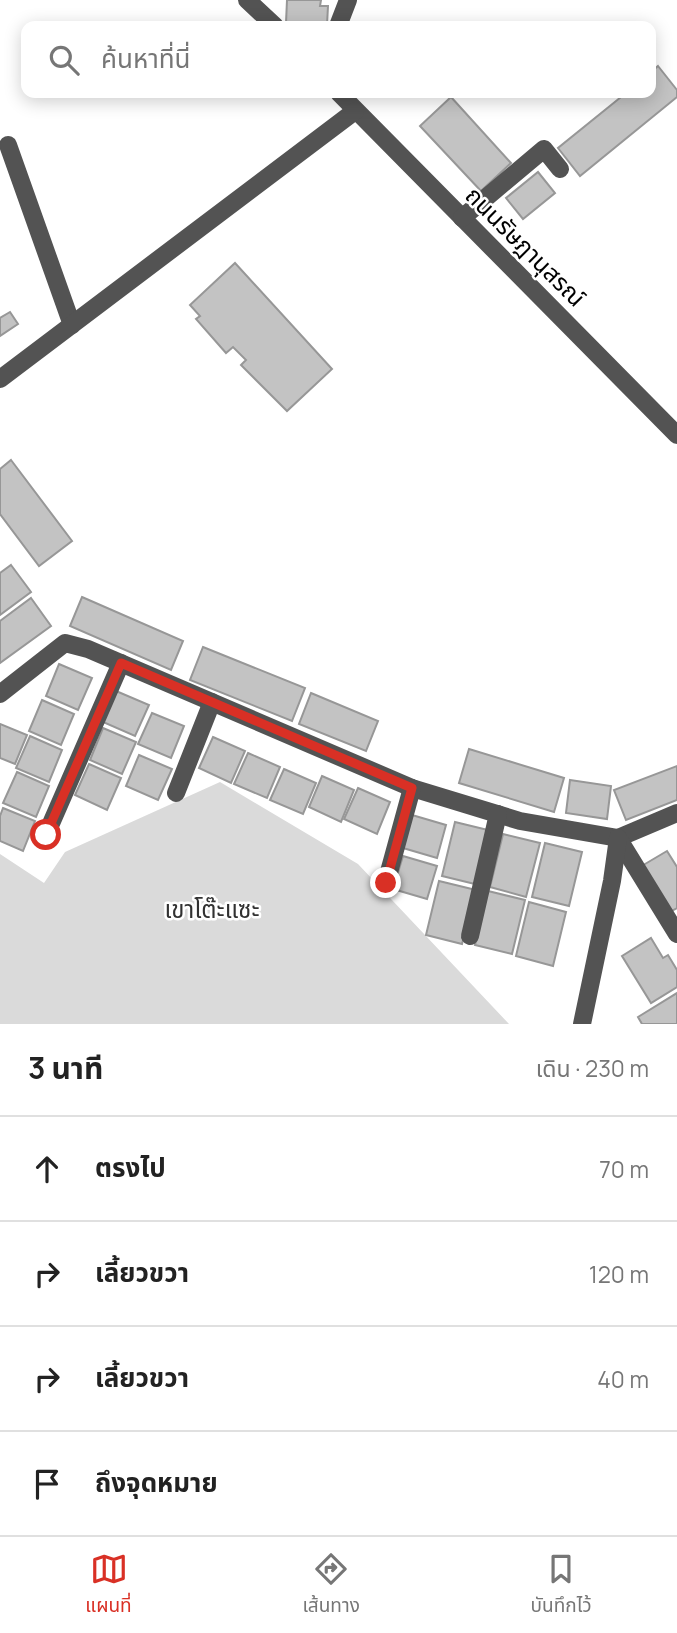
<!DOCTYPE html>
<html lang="th">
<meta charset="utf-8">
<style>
:root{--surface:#fff;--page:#f2f2f2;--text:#222;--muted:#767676;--line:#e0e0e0;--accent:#d93025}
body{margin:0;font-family:Manrope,"Noto Sans Thai",sans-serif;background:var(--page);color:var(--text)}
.stop{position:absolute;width:21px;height:21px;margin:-16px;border:5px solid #d93025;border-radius:50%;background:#fff}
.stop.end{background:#d93025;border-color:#fff;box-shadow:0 2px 7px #0008}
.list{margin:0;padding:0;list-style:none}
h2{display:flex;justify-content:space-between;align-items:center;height:91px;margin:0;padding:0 28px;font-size:30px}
h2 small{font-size:23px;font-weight:400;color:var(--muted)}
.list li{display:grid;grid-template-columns:46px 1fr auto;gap:21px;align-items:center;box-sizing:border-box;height:105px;padding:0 28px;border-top:2px solid var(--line)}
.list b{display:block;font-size:26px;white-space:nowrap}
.list em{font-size:23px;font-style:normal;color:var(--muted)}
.icon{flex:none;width:38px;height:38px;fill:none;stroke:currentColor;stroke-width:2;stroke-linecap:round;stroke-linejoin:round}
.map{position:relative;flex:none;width:677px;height:1024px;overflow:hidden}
.search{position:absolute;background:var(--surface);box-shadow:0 4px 18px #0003;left:21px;right:21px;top:21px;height:77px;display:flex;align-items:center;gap:18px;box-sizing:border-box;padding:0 24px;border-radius:14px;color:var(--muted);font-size:26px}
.sheet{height:511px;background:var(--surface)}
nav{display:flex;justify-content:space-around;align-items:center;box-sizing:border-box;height:98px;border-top:2px solid var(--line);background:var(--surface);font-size:19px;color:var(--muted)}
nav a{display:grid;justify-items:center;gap:4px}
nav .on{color:var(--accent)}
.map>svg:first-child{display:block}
</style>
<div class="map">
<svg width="677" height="1024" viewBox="0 0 677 1024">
<rect width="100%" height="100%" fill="#fff"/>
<polygon fill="#dadada" points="220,782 358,864 509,1024 0,1024 0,854 44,883 65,852"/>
<g fill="#c3c3c3" stroke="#979797" stroke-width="2">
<polygon points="287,0 321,0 320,6 328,6 327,25 286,23"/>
<polygon points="658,66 677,90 677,97 580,176 558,148 626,93 651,93 651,72"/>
<polygon points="451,97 511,163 481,191 420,126"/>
<polygon points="538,172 555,193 523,219 506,198"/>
<polygon points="235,263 332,369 287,411 241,365 246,360 233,347 226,353 196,319 200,316 190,305"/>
<polygon points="10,312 18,324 0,336 0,318"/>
<polygon points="11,460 72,541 39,566 0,514 0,469"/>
<polygon points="11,565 31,592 0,615 0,573"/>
<polygon points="82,597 183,641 171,670 70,626"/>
<polygon points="31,598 51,626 0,663 0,621"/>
<polygon points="203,647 305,688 292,721 190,680"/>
<polygon points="59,664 92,678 78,710 46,696"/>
<polygon points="116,691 149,705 135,736 103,722"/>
<polygon points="311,693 378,721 366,751 299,724"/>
<polygon points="42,700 74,714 61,745 29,731"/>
<polygon points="152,713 184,726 171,758 138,744"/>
<polygon points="0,724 27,735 15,764 0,758"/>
<polygon points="103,728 136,742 122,774 90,760"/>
<polygon points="30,736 62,750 49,782 16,768"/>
<polygon points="213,737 245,751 231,783 199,768"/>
<polygon points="469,749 564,778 554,812 459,783"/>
<polygon points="248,753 280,767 267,798 234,784"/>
<polygon points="139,755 172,769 158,800 126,786"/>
<polygon points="89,764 121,778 107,810 75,795"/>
<polygon points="677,766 677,800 626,820 614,790"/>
<polygon points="284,769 316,783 303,814 270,800"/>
<polygon points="17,772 49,786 36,817 3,803"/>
<polygon points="322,776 354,790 341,822 309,807"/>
<polygon points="570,780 611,786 607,819 566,813"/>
<polygon points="358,788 390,802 377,834 344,819"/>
<polygon points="3,808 35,821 23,851 0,841 0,816"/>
<polygon points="412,815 446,825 437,858 403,848"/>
<polygon points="455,822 492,831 479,885 442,876"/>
<polygon points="503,834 540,843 526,897 490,887"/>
<polygon points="545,843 582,852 569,906 532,897"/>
<polygon points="667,851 677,867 677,908 668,913 640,867"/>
<polygon points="403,856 437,866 427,899 393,889"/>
<polygon points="439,881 476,890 462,944 426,935"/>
<polygon points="488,891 525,900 512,954 475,945"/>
<polygon points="529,902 566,912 553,966 516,956"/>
<polygon points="651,938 663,958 668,955 677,970 677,987 651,1003 622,956"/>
<polygon points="677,993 677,1024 642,1024 638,1017"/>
</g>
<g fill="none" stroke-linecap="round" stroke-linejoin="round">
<g stroke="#535353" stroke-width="18">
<polyline points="247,0 275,26"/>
<polyline points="338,26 348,0"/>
<polyline points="339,93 677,435"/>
<polyline points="8,145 72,325"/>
<polyline points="462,218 544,149 560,169"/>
<polyline points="0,379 355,111"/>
<polyline points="0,694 65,643 88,649 412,788 520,821 618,838 677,813"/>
<polyline points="176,793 212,702"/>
<polyline points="46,835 121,663"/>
<polyline points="618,838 677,934"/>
<polyline points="386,883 412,788"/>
<polyline points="470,936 498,814"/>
<polyline points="582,1024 612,881 618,838"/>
</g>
</g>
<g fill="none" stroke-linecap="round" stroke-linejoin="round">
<polyline stroke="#d93025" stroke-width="9" points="46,835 121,663 412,788 386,883"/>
</g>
<g text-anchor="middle" stroke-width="5" stroke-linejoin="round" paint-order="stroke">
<g font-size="24" fill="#000" stroke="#fff">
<text transform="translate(525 247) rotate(45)" y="8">ถนนรัษฎานุสรณ์</text>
</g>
<g font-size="24" fill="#313131" stroke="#fff">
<text x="212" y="918">เขาโต๊ะแซะ</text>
</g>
</g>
</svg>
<div class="stop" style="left:46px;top:835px"></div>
<div class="stop end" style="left:386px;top:883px"></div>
<div class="search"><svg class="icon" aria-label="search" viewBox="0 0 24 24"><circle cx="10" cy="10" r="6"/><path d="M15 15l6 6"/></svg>ค้นหาที่นี่</div>
</div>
<section class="sheet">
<h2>3 นาที<small>เดิน · 230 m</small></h2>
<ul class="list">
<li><svg class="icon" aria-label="ahead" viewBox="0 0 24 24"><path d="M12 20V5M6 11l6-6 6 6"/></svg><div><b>ตรงไป</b></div><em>70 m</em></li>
<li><svg class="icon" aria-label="right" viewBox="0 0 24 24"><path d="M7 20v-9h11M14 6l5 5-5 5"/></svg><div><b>เลี้ยวขวา</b></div><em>120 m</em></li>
<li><svg class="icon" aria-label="right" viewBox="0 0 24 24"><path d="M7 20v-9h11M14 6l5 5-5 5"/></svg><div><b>เลี้ยวขวา</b></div><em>40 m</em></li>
<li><svg class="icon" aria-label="arrive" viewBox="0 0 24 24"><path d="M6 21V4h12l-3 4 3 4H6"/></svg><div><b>ถึงจุดหมาย</b></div></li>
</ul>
</section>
<nav>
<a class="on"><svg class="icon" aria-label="map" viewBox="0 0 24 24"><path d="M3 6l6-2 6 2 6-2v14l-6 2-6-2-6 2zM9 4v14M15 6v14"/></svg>แผนที่</a>
<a><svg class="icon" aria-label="directions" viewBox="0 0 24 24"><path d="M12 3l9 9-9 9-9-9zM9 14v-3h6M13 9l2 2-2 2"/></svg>เส้นทาง</a>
<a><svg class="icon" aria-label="saved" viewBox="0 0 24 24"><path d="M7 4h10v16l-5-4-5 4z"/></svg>บันทึกไว้</a>
</nav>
